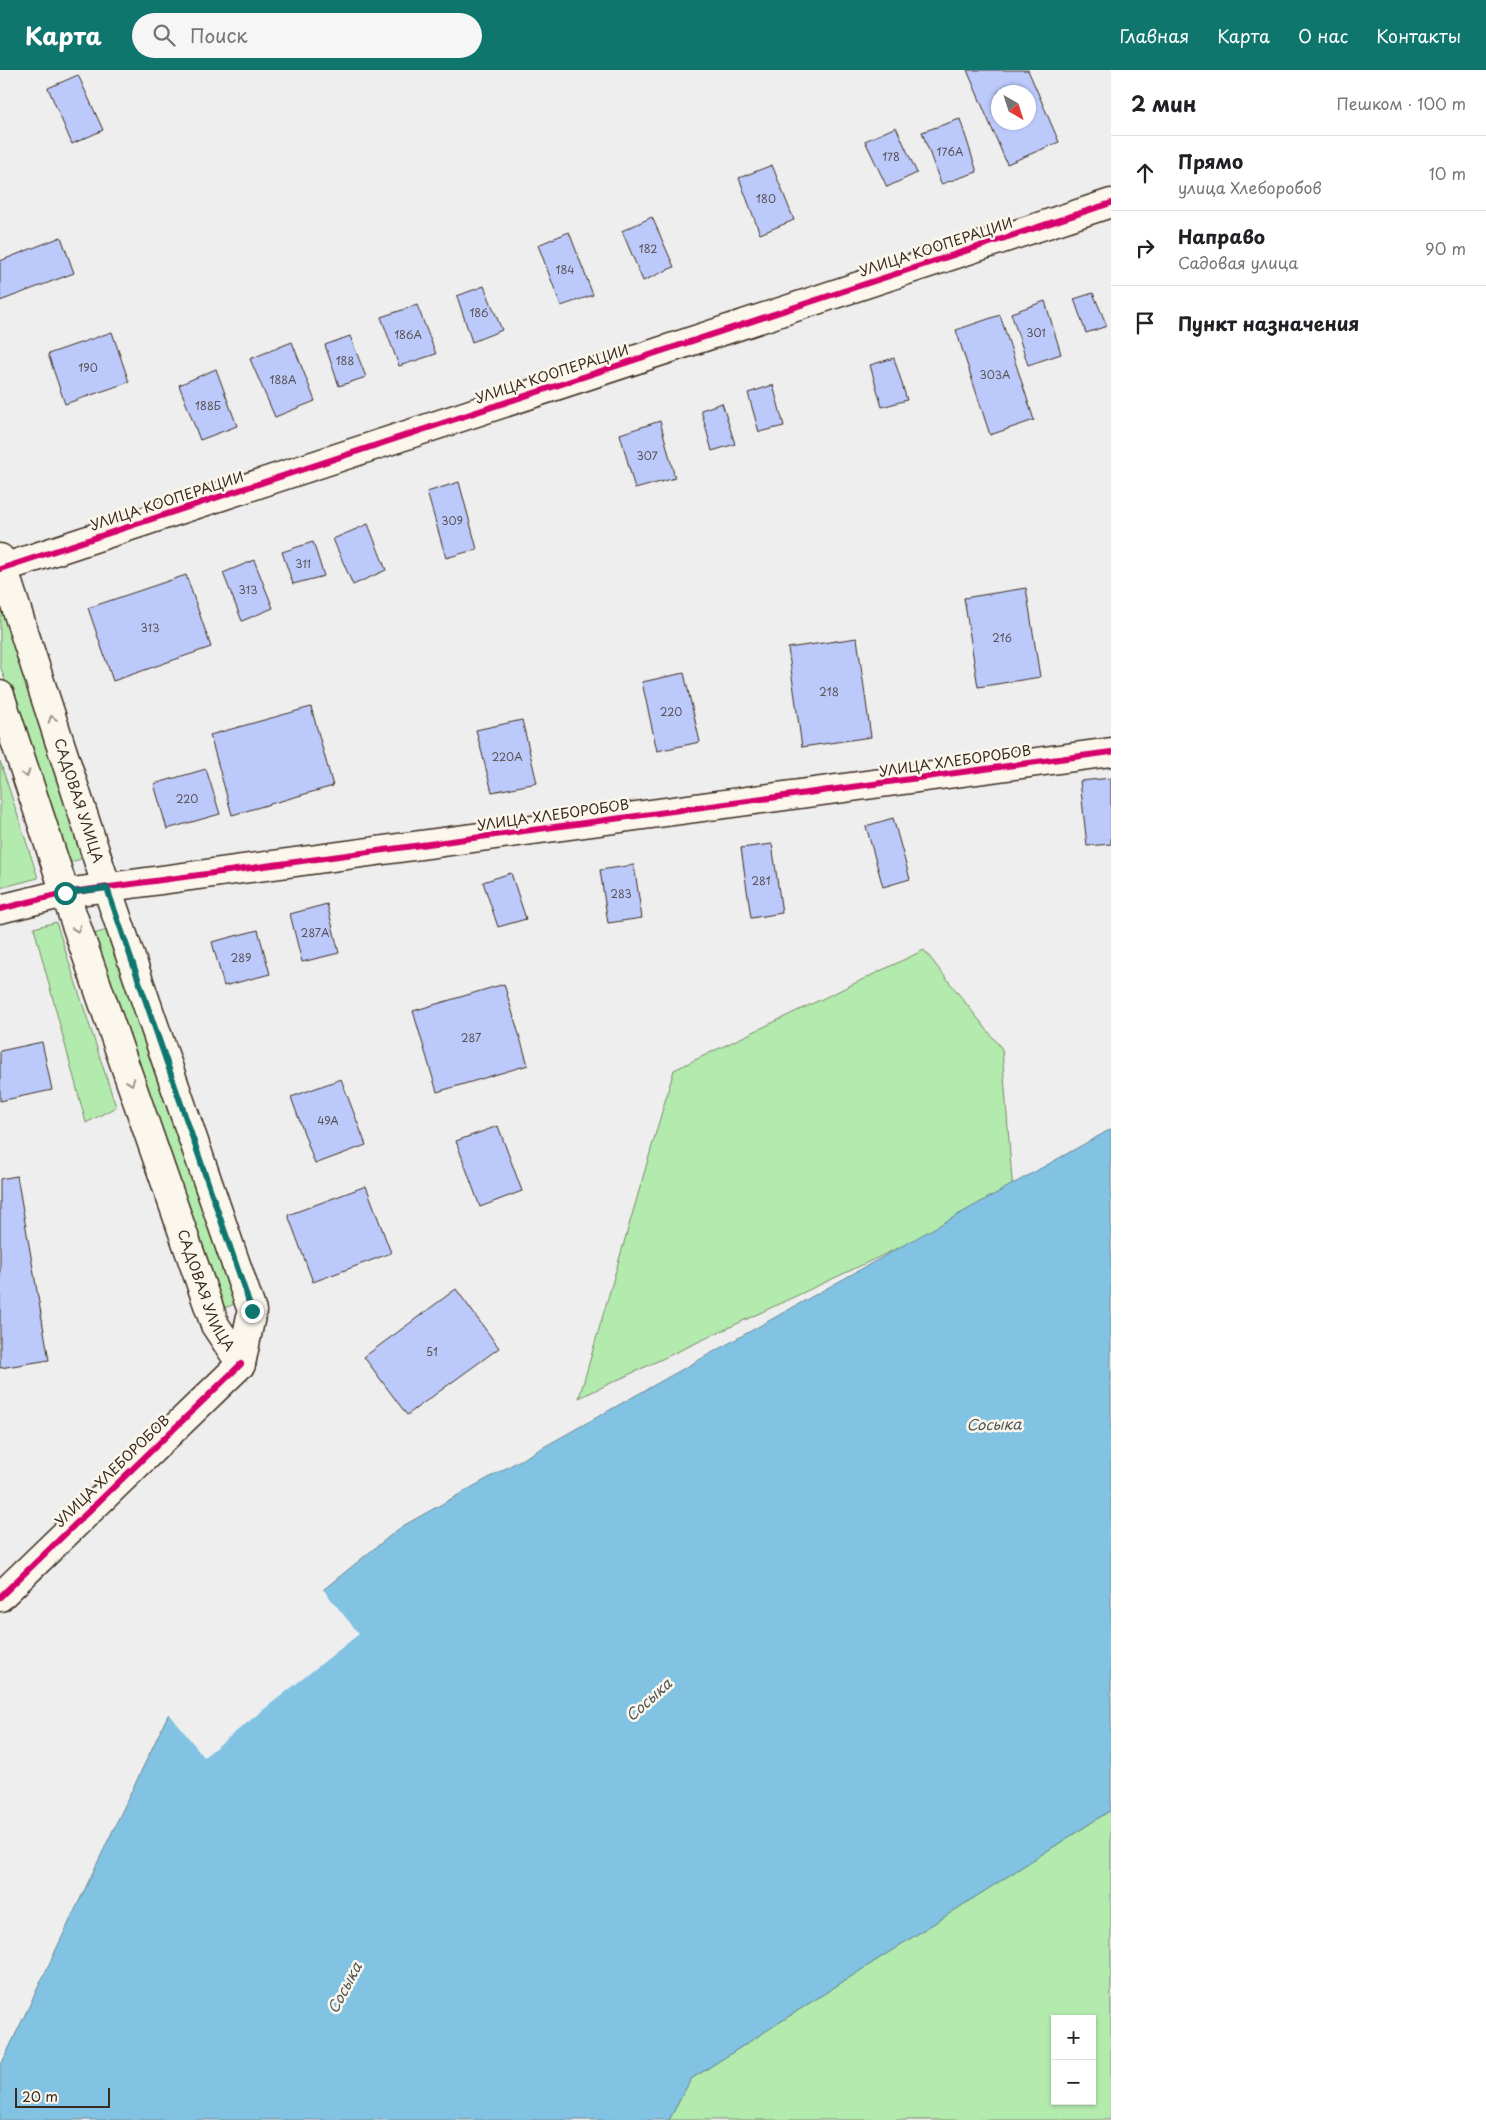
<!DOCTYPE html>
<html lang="ru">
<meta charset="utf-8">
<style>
:root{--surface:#fff;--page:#f6f6f6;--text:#202124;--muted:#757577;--line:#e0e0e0;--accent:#0f766e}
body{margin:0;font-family:"Playpen Sans",sans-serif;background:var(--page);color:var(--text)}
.controls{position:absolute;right:15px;bottom:15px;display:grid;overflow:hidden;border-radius:0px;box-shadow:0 1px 4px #0004}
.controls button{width:45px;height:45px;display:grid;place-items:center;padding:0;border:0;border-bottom:1px solid var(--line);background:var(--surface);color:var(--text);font:25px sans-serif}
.compass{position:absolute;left:991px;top:15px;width:45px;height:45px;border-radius:50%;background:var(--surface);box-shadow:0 1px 4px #0004;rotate:141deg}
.scale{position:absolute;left:15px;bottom:12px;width:95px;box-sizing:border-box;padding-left:5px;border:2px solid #3b2a1e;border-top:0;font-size:14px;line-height:18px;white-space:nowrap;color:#3b2a1e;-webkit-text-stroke:4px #fbf7ec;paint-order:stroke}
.stop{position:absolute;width:15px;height:15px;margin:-11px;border:4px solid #0f766e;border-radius:50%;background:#fff}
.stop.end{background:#0f766e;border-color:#fff;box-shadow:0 1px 5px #0008}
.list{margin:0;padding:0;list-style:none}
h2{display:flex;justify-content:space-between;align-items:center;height:65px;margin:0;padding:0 20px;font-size:21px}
h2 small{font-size:16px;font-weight:400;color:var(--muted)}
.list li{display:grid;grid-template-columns:32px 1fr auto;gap:15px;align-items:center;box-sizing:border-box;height:75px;padding:0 20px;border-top:1px solid var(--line)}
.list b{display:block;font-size:19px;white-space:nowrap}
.list p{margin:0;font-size:16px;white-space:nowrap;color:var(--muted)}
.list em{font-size:16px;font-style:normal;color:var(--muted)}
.icon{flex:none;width:28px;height:28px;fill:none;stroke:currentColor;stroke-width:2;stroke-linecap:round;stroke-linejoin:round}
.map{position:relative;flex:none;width:1111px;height:2050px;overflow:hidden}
header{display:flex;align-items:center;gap:30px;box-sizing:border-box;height:70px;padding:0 25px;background:var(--accent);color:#fff}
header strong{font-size:24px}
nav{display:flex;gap:28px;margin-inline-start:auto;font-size:18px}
.search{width:350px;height:45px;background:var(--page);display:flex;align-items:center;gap:12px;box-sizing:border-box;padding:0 18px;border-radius:28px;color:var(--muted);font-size:19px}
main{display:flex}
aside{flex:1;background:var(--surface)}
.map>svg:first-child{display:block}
</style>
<header>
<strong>Карта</strong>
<div class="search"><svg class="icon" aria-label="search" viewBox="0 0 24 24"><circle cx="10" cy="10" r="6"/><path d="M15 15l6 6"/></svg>Поиск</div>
<nav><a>Главная</a><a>Карта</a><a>О нас</a><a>Контакты</a></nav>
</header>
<main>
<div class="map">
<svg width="1111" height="2050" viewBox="0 0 1111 2050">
<rect width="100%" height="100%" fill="#eeeeef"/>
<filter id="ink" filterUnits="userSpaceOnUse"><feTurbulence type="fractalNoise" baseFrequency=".02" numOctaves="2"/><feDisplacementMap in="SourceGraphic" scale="10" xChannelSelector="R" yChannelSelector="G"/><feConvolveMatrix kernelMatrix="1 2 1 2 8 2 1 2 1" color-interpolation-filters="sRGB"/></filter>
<g filter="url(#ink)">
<g fill="#b3eaad" stroke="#778a66" fill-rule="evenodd">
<polygon points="3,535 86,787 66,794 0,595 0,536"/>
<polygon points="0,691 38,808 0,818"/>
<polygon points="56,852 116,1037 86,1053 34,858"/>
<polygon points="111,859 239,1232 220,1240 90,865"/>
<polygon points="924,880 1002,979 1013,1124 579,1328 674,1000"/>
<path d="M 1111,1740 L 1111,2050 L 669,2050 L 691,2009 ZM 1055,1949 L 1092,1949 L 1092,2031 L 1055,2031 Z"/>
</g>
<polygon fill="#82c3e3" stroke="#668694" points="1111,1059 1111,1740 691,2009 669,2050 0,2050 0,1997 168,1645 401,1457"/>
<polygon fill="#eeeeef" points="322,1518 359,1564 204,1687 168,1642"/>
<g fill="#bccafb" stroke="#3b2a1e" fill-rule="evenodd">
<path d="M 967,0 L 1028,0 L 1059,72 L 1007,94 ZM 998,22 L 1028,22 L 1028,52 L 998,52 Z"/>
<polygon points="78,5 103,60 72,74 48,18"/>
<polygon points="960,49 977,102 941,114 922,62"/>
<polygon points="896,57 917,103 887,117 865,71"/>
<polygon points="772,95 794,150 760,164 739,108"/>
<polygon points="652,147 674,197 643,211 622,161"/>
<polygon points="569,162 593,225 561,236 538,175"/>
<polygon points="61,167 74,203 0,231 0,191"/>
<polygon points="484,216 502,260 472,272 457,226"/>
<polygon points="1093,223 1107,256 1086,263 1074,229"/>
<polygon points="1045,231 1061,284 1028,295 1011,243"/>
<polygon points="417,235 436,284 399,296 381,247"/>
<polygon points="1000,245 1034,350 990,365 956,260"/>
<polygon points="112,262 129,312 65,334 48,284"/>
<polygon points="350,266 366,307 339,316 325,275"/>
<polygon points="292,272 315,331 275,347 250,289"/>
<polygon points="894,288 907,330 882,337 870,295"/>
<polygon points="216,299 237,356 200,370 179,315"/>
<polygon points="773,315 784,356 759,362 748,323"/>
<polygon points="722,333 735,374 712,381 701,340"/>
<polygon points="660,351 675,408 635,419 620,364"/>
<polygon points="459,412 477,479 446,488 427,422"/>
<polygon points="368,454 386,500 353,515 333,469"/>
<polygon points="313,472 324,506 293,514 282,482"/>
<polygon points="254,490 273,538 242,551 223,503"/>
<polygon points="186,505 211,577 113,611 88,538"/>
<polygon points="1026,518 1040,607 978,617 964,528"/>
<polygon points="857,568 871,667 802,677 788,578"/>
<polygon points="684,603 700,672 657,681 642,612"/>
<polygon points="311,637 333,716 232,745 210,665"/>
<polygon points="522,650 537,713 492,722 476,660"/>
<polygon points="206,699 220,744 167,759 154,714"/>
<polygon points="1111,708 1111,774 1087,776 1080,711"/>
<polygon points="893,748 910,809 883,817 866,756"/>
<polygon points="772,774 782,843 751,848 741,778"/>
<polygon points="634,795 642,848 608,853 600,800"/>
<polygon points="511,803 526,849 498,857 483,812"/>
<polygon points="327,834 339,883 302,892 290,844"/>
<polygon points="258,860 270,904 224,916 212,872"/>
<polygon points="504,914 528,995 437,1022 413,941"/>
<polygon points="42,972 52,1020 0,1031 0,981"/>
<polygon points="341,1009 366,1075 315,1094 291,1027"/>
<polygon points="498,1056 522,1121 480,1137 456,1071"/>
<polygon points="17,1106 49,1290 0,1298 0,1109"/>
<polygon points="366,1116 391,1183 313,1212 288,1145"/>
<polygon points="456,1219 499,1278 407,1345 364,1287"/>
</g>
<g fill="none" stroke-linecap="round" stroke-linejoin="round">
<g stroke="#3b2a1e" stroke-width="31">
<g id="street">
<path id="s1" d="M 0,488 L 107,818 L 252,1241 L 241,1294"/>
<polyline points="0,499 1111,133"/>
<path id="s2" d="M 0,625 L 65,823 L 215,1255 L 241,1294"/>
<polyline points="0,839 65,823 1111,682"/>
<polyline points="0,1527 241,1294"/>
</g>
</g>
<use href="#street" stroke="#fbf7ec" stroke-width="28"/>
<g stroke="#fbf7ec" stroke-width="9">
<g id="cycleway">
<polyline points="0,499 1111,133"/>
<polyline points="0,839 65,823 1111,682"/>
<polyline points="0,1527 241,1294"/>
</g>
</g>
<use href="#cycleway" stroke="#d6006c" stroke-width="6"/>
</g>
<defs><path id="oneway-chevron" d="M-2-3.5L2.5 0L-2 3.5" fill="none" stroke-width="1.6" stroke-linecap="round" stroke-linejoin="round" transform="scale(1.25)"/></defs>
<g stroke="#9b9085">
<use href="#oneway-chevron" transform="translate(52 649) rotate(-108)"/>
<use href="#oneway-chevron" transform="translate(26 704) rotate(72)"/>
<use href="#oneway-chevron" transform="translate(77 859) rotate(71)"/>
<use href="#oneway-chevron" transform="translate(131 1012) rotate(71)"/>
</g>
</g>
<g fill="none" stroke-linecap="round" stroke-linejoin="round" filter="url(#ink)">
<polyline stroke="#0f766e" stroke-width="6" points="65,823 107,818 252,1241"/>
</g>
<g text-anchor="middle" stroke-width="5" stroke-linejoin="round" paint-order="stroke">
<g font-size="11" fill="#5b5255">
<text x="950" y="86">176А</text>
<text x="891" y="91">178</text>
<text x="766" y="133">180</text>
<text x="648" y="183">182</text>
<text x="565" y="204">184</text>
<text x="479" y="247">186</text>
<text x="1036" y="267">301</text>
<text x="408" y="269">186А</text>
<text x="345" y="295">188</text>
<text x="88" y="302">190</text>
<text x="995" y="309">303А</text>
<text x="283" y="314">188А</text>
<text x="208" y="340">188Б</text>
<text x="647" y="390">307</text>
<text x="452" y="455">309</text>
<text x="303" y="498">311</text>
<text x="248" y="524">313</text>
<text x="150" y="562">313</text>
<text x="1002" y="572">216</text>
<text x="829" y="626">218</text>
<text x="671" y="646">220</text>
<text x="507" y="691">220А</text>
<text x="187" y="733">220</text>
<text x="761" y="815">281</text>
<text x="621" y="828">283</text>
<text x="315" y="867">287А</text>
<text x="241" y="892">289</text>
<text x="471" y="972">287</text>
<text x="328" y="1055">49А</text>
<text x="432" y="1286">51</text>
</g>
<g font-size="14" fill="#3b2a1e" stroke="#fbf7ec">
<text transform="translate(936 177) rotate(-18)" y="5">УЛИЦА КООПЕРАЦИИ</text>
<text transform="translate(552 304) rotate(-18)" y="5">УЛИЦА КООПЕРАЦИИ</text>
<text transform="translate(167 431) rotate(-18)" y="5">УЛИЦА КООПЕРАЦИИ</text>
<text transform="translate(955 691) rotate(-8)" y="5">УЛИЦА ХЛЕБОРОБОВ</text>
<text dy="5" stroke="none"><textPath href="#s1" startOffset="255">САДОВАЯ УЛИЦА</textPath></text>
<text transform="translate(553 745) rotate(-8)" y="5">УЛИЦА ХЛЕБОРОБОВ</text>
<text dy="5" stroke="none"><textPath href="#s2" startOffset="630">САДОВАЯ УЛИЦА</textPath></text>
<text transform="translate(112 1401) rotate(-44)" y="5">УЛИЦА ХЛЕБОРОБОВ</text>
</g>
<g font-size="15" font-style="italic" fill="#505859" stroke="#fbf7ec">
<text transform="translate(994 1355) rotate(-1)" y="5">Сосыка</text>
<text transform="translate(649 1630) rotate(-42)" y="5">Сосыка</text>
<text transform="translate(345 1918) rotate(-62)" y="5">Сосыка</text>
</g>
</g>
</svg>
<div class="controls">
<button>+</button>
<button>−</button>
</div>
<svg class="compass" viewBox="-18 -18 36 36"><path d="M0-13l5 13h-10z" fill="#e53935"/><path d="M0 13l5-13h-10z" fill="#757577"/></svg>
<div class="scale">20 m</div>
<div class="stop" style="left:65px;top:823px"></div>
<div class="stop end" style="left:252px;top:1241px"></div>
</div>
<aside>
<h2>2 мин<small>Пешком · 100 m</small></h2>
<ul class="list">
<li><svg class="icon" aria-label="ahead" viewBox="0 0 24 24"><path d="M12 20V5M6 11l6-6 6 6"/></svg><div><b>Прямо</b><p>улица Хлеборобов</p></div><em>10 m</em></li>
<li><svg class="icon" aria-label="right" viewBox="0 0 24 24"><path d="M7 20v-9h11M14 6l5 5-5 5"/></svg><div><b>Направо</b><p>Садовая улица</p></div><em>90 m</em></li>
<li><svg class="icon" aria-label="arrive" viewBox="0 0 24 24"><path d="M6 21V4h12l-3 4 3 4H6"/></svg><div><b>Пункт назначения</b></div></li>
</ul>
</aside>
</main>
